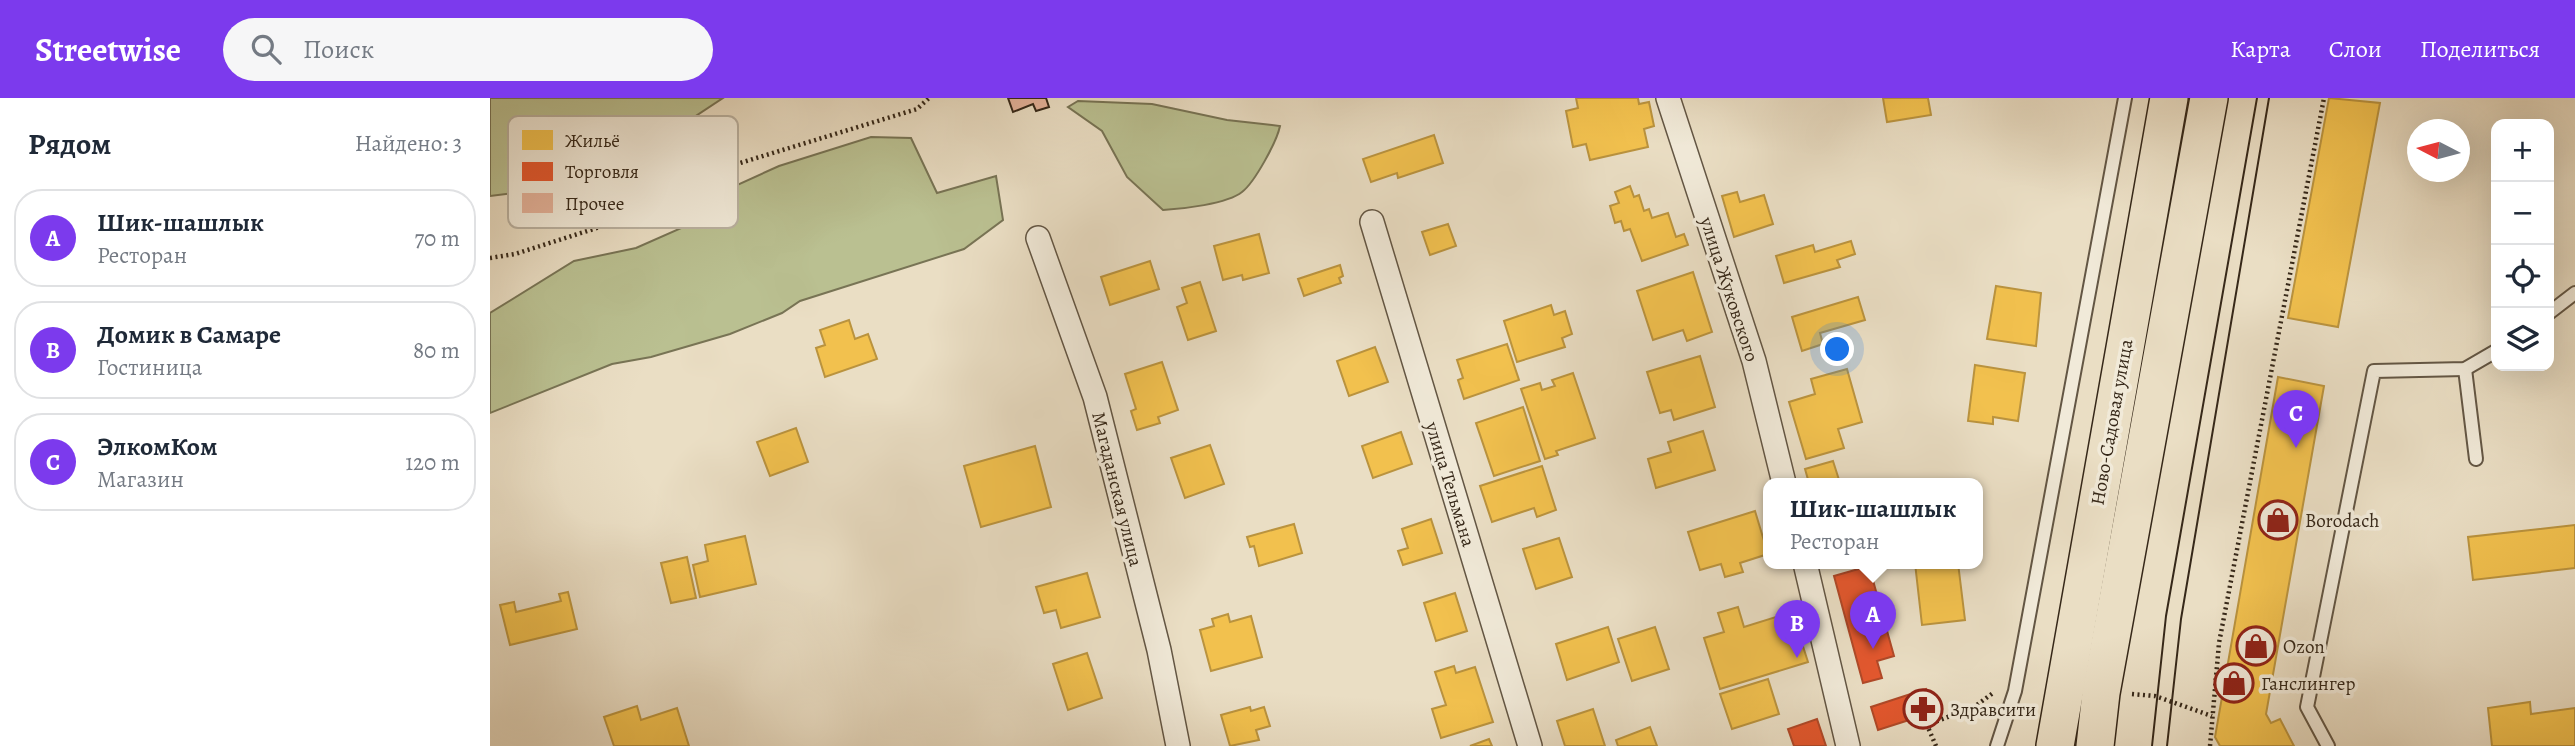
<!DOCTYPE html>
<html lang="ru">
<meta charset="utf-8">
<style>
:root{--surface:#fff;--page:#f6f6f7;--text:#1f2937;--muted:#747a83;--line:#e0e1e3;--accent:#7c3aed}
body{margin:0;font-family:Alegreya,serif;background:var(--page);color:var(--text)}
.controls{position:absolute;right:21px;top:21px;display:grid;overflow:hidden;border-radius:14px;box-shadow:0 7px 28px #0002}
.controls button{width:63px;height:63px;display:grid;place-items:center;padding:0;border:0;border-bottom:2px solid var(--line);background:var(--surface);color:var(--text);font:35px sans-serif}
.compass{position:absolute;left:1917px;top:21px;width:63px;height:63px;border-radius:50%;background:var(--surface);box-shadow:0 7px 28px #0002;rotate:276deg}
.you{position:absolute;left:1348px;top:252px;width:24px;height:24px;margin:-18px;border:5px solid #fff;border-radius:50%;background:#1a73e8;box-shadow:0 0 0 10px #1a73e833}
.badge{display:grid;place-items:center;width:46px;height:46px;border-radius:50%;background:var(--accent);color:#fff;font-size:23px;font-weight:700}
.pin{position:absolute;translate:-50% -58px;filter:drop-shadow(0 2px 4px #0008)}
.pin::after{content:'';position:absolute;top:37px;width:24px;height:21px;background:inherit;clip-path:polygon(0 0,100% 0,50% 100%)}
.popup{position:absolute;left:1273px;top:380px;width:220px;height:91px;box-sizing:border-box;display:grid;place-content:center;border-radius:14px;background:var(--surface);filter:drop-shadow(0 2px 5px #0005);font-size:23px;white-space:nowrap;color:var(--muted)}
.popup b{font-size:26px;color:var(--text)}
.popup::after{content:'';position:absolute;left:50%;top:100%;margin-left:-14px;border:14px solid transparent;border-top-color:var(--surface)}
.list{margin:0;padding:0;list-style:none}
h2{display:flex;justify-content:space-between;align-items:center;height:91px;margin:0;padding:0 28px;font-size:30px}
h2 small{font-size:23px;font-weight:400;color:var(--muted)}
.list li{display:grid;grid-template-columns:46px 1fr auto;gap:21px;align-items:center;box-sizing:border-box;height:98px;margin:0 14px 14px;padding:0 14px;border:2px solid var(--line);border-radius:28px}
.list b{display:block;font-size:26px;white-space:nowrap}
.list p{margin:0;font-size:23px;white-space:nowrap;color:var(--muted)}
.list em{font-size:23px;font-style:normal;color:var(--muted)}
.icon{flex:none;width:38px;height:38px;fill:none;stroke:currentColor;stroke-width:2;stroke-linecap:round;stroke-linejoin:round}
.map{position:relative;flex:none;width:2085px;height:648px;overflow:hidden}
header{display:flex;align-items:center;gap:42px;box-sizing:border-box;height:98px;padding:0 35px;background:var(--accent);color:#fff}
header strong{font-size:33px}
nav{display:flex;gap:38px;margin-inline-start:auto;font-size:24px}
.search{width:490px;height:63px;background:var(--page);display:flex;align-items:center;gap:18px;box-sizing:border-box;padding:0 24px;border-radius:38px;color:var(--muted);font-size:26px}
main{display:flex}
aside{flex:1;background:var(--surface)}
.map>svg:first-child{display:block}
</style>
<header>
<strong>Streetwise</strong>
<div class="search"><svg class="icon" aria-label="search" viewBox="0 0 24 24"><circle cx="10" cy="10" r="6"/><path d="M15 15l6 6"/></svg>Поиск</div>
<nav><a>Карта</a><a>Слои</a><a>Поделиться</a></nav>
</header>
<main>
<aside>
<h2>Рядом<small>Найдено: 3</small></h2>
<ul class="list">
<li><span class="badge">A</span><div><b>Шик-шашлык</b><p>Ресторан</p></div><em>70 m</em></li>
<li><span class="badge">B</span><div><b>Домик в Самаре</b><p>Гостиница</p></div><em>80 m</em></li>
<li><span class="badge">C</span><div><b>ЭлкомКом</b><p>Магазин</p></div><em>120 m</em></li>
</ul>
</aside>
<div class="map">
<svg width="2085" height="648" viewBox="0 0 2085 648">
<rect width="100%" height="100%" fill="#eadec4"/>
<filter id="stains"><feTurbulence type="fractalNoise" baseFrequency=".00286" numOctaves="4"/><feColorMatrix values="0 0 0 0 .2 0 0 0 0 .09 0 0 0 0 .02 0 0 0 .5 -.17"/></filter>
<radialGradient id="worn" r=".72"><stop offset=".6" stop-color="#630" stop-opacity="0"/><stop offset="1" stop-color="#630" stop-opacity=".3"/></radialGradient>
<g fill="#bac091" stroke="#787455" stroke-width="2">
<polygon points="0,0 233,0 136,64 56,91 0,98"/>
<path d="M 588,3 L 662,6 L 737,22 L 790,28 C 787,43 765,84 752,94 C 737,106 692,111 673,112 L 637,79 L 612,33 L 578,9 Z"/>
<polygon points="381,39 421,40 447,95 506,78 513,122 474,151 310,203 292,215 240,236 161,259 122,266 0,315 0,215 84,163 146,150 196,128 236,92 289,68"/>
</g>
<g fill="#f2c14e" stroke="#ba933e" stroke-width="2">
<polygon points="1086,0 1148,0 1149,6 1159,4 1164,28 1154,31 1158,49 1100,62 1096,46 1083,49 1076,13 1088,10"/>
<polygon points="1393,0 1438,0 1441,17 1397,24"/>
<polygon points="1839,0 1890,5 1848,229 1798,220"/>
<polygon points="944,37 953,65 908,80 907,75 881,84 873,61"/>
<polygon points="1140,88 1144,99 1149,97 1154,113 1159,111 1162,120 1178,115 1186,139 1194,136 1198,147 1152,163 1140,131 1134,133 1131,123 1125,125 1120,108 1129,105 1125,94"/>
<polygon points="1247,94 1250,104 1274,97 1283,126 1244,139 1232,98"/>
<polygon points="958,126 966,148 940,157 932,134"/>
<polygon points="769,136 779,175 753,182 752,177 733,182 724,148"/>
<polygon points="1361,143 1365,156 1347,162 1350,169 1294,185 1286,158 1323,147 1325,154"/>
<polygon points="660,163 669,191 620,207 611,179"/>
<polygon points="850,167 853,178 849,180 851,185 814,198 808,181"/>
<polygon points="1203,174 1222,234 1197,243 1193,232 1163,242 1147,193"/>
<polygon points="710,184 726,233 698,242 687,209 697,205 692,190"/>
<polygon points="1506,188 1551,195 1546,248 1497,241"/>
<polygon points="1368,199 1375,222 1330,235 1333,246 1312,253 1302,219"/>
<polygon points="1061,207 1064,217 1075,213 1082,236 1072,240 1075,249 1027,264 1014,223"/>
<polygon points="359,222 365,241 378,236 387,261 335,279 326,250 335,247 330,232"/>
<polygon points="1017,246 1029,282 974,301 968,282 973,280 967,262"/>
<polygon points="885,249 898,284 859,298 847,263"/>
<polygon points="1210,258 1225,309 1184,322 1181,312 1170,315 1157,274"/>
<polygon points="672,264 688,312 668,319 670,325 647,332 641,313 646,311 635,276"/>
<polygon points="1485,267 1535,275 1528,323 1503,319 1503,326 1478,323"/>
<polygon points="1357,271 1372,324 1348,331 1354,350 1316,361 1299,304 1325,296 1321,281"/>
<polygon points="1083,275 1105,340 1066,353 1068,357 1055,361 1031,291 1050,285 1052,292 1065,288 1062,282"/>
<polygon points="1788,279 1834,288 1776,616 1781,625 1790,621 1804,648 1730,648 1725,639"/>
<polygon points="1033,309 1050,363 1004,378 986,325"/>
<polygon points="306,330 318,364 280,378 267,344"/>
<polygon points="1213,333 1225,372 1166,390 1158,361 1181,354 1178,344"/>
<polygon points="911,334 922,366 883,380 872,348"/>
<polygon points="720,347 734,386 695,400 681,360"/>
<polygon points="545,348 561,409 491,429 474,368"/>
<polygon points="1343,363 1350,385 1319,385 1315,371"/>
<polygon points="1052,368 1066,412 1047,419 1044,410 1002,424 990,388"/>
<polygon points="1265,413 1278,456 1250,465 1253,474 1235,479 1231,466 1210,472 1198,434"/>
<polygon points="941,421 952,455 913,467 908,453 918,450 912,431"/>
<polygon points="804,426 812,455 769,468 764,448 760,449 757,439"/>
<polygon points="2085,427 2085,470 1983,482 1978,439"/>
<polygon points="255,438 266,486 210,499 203,467 218,463 215,447"/>
<polygon points="1069,440 1082,479 1046,491 1033,451"/>
<polygon points="197,459 206,500 181,505 171,465"/>
<polygon points="1425,465 1468,465 1475,522 1432,527"/>
<polygon points="597,475 610,519 571,530 566,512 554,515 546,489"/>
<polygon points="78,494 87,531 20,547 10,507 24,504 26,514 71,503 69,496"/>
<polygon points="965,495 977,533 946,543 934,505"/>
<polygon points="1248,509 1254,529 1302,514 1318,564 1230,591 1214,540 1234,534 1228,515"/>
<polygon points="738,516 740,524 761,518 772,559 721,573 710,532 724,528 722,521"/>
<polygon points="1118,529 1129,564 1077,582 1066,546"/>
<polygon points="1165,529 1179,571 1142,583 1128,541"/>
<polygon points="597,555 612,600 578,612 563,566"/>
<polygon points="964,568 966,575 985,569 1003,624 951,640 942,611 956,607 945,574"/>
<polygon points="1278,581 1289,616 1242,631 1230,596"/>
<polygon points="2040,604 2041,616 2085,610 2085,648 2002,648 1998,610"/>
<polygon points="147,608 151,622 187,610 199,648 124,648 114,619"/>
<polygon points="760,609 761,613 774,609 780,628 766,632 769,642 740,648 731,617"/>
<polygon points="1103,611 1115,648 1075,648 1067,623"/>
<polygon points="1160,629 1167,648 1128,648 1126,642"/>
<polygon points="999,641 1002,648 980,648"/>
</g>
<g fill="#e4572e" stroke="#b04928" stroke-width="2">
<polygon points="1379,468 1404,558 1387,563 1392,580 1373,585 1344,478"/>
<polygon points="1436,591 1444,614 1388,632 1381,609"/>
<polygon points="1327,621 1336,648 1304,648 1298,631"/>
</g>
<polygon fill="#e4b29a" stroke="#362819" stroke-width="2" points="518,0 556,0 559,9 546,13 543,6 523,14"/>
<g fill="none" stroke-linecap="round" stroke-linejoin="round">
<g stroke="#635644" stroke-width="16">
<g id="service">
<polyline points="2059,215 2085,195"/>
<polyline points="1975,271 1986,361"/>
<polyline points="1507,648 1525,593 1635,0"/>
<polyline points="1838,648 1817,609 1884,273 1975,271 2006,253"/>
</g>
</g>
<g stroke="#635644" stroke-width="26">
<g id="minor">
<polyline points="1178,0 1264,263 1294,385"/>
<polyline points="882,124 1040,648"/>
<polyline points="548,140 605,299 669,552 688,648"/>
<polyline points="1315,465 1358,648"/>
</g>
</g>
<g stroke="#362819" stroke-width="40">
<g id="primary">
<polyline points="1565,648 1679,0"/>
<polyline points="1605,648 1611,595 1719,0"/>
</g>
</g>
<g stroke="#362819" stroke-width="4.5" stroke-dasharray="2 3.5" stroke-linecap="butt">
<polyline points="0,160 25,156 157,114 250,65 427,11 439,0"/>
<polyline points="1642,596 1665,598 1722,618"/>
<polyline points="1446,648 1437,627 1484,609 1503,595"/>
<polyline points="1720,648 1729,545 1834,0"/>
</g>
<use href="#service" stroke="#f1ead9" stroke-width="12"/>
<use href="#minor" stroke="#f1ead9" stroke-width="23"/>
<use href="#primary" stroke="#eadec4" stroke-width="37"/>
<g stroke="#362819" stroke-width="2">
<polyline points="1662,648 1676,518 1767,0"/>
<polyline points="1677,648 1691,521 1779,0"/>
</g>
</g>
<defs>
<g id="shop-ring" transform="scale(2.0125)"><circle r="9.5" fill="#f1ead9" stroke="#8f2418" stroke-width="1.5"/><path d="M-5-2.5h2.3a2.7 3.5 0 0 1 5.4 0H5L5.5 6h-11ZM-1.5-2.5h3a1.5 2.3 0 0 0-3 0Z" fill="#8f2418"/></g>
<g id="pharmacy-ring" transform="scale(2.0125)"><circle r="9.5" fill="#f1ead9" stroke="#8f2418" stroke-width="1.5"/><path d="M-2-6h4v4h4v4h-4v4h-4v-4h-4v-4h4Z" fill="#8f2418"/></g>
</defs>
<g fill-rule="evenodd">
<use href="#shop-ring" x="1788" y="422"/>
<use href="#shop-ring" x="1766" y="548"/>
<use href="#shop-ring" x="1744" y="585"/>
<use href="#pharmacy-ring" x="1433" y="611"/>
</g>
<g text-anchor="middle" stroke-width="7" stroke-linejoin="round" paint-order="stroke">
<g font-size="19" fill="#362819" stroke="#f1ead9">
<text transform="translate(1240 191) rotate(72)" y="7">улица Жуковского</text>
<text transform="translate(1621 324) rotate(-80)" y="7">Ново-Садовая улица</text>
<text transform="translate(961 386) rotate(73)" y="7">улица Тельмана</text>
<text transform="translate(628 391) rotate(76)" y="7">Магаданская улица</text>
</g>
<g font-size="19" fill="#362819" stroke="#f1ead9" text-anchor="start">
<text x="1815" y="429">Borodach</text>
<text x="1793" y="555">Ozon</text>
<text x="1771" y="592">Ганслингер</text>
<text x="1460" y="618">Здравсити</text>
</g>
</g>
<rect x="18" y="18" width="230" height="112" rx="10" fill="#f1ead9" stroke="#b9b09f" stroke-width="2"/>
<rect x="32" y="32" width="31" height="20" fill="#f2c14e"/>
<rect x="32" y="64" width="31" height="19" fill="#e4572e"/>
<rect x="32" y="95" width="31" height="20" fill="#e4b29a"/>
<g font-size="19" fill="#362819">
<text x="75" y="49">Жильё</text>
<text x="75" y="80">Торговля</text>
<text x="75" y="112">Прочее</text>
</g>
<rect width="100%" height="100%" filter="url(#stains)"/>
<rect width="100%" height="100%" fill="url(#worn)"/>
</svg>
<div class="controls">
<button>+</button>
<button>−</button>
<button><svg class="icon" aria-label="locate" viewBox="0 0 24 24"><circle cx="12" cy="12" r="6"/><path d="M12 2v4M12 18v4M2 12h4M18 12h4"/></svg></button>
<button><svg class="icon" aria-label="layers" viewBox="0 0 24 24"><path d="M12 4l9 5-9 5-9-5zM3 14l9 5 9-5"/></svg></button>
</div>
<svg class="compass" viewBox="-18 -18 36 36"><path d="M0-13l5 13h-10z" fill="#e53935"/><path d="M0 13l5-13h-10z" fill="#747a83"/></svg>
<div class="you"></div>
<div class="pin badge" style="left:1383px;top:551px">A</div>
<div class="popup"><b>Шик-шашлык</b>Ресторан</div>
<div class="pin badge" style="left:1307px;top:560px">B</div>
<div class="pin badge" style="left:1806px;top:350px">C</div>
</div>
</main>
